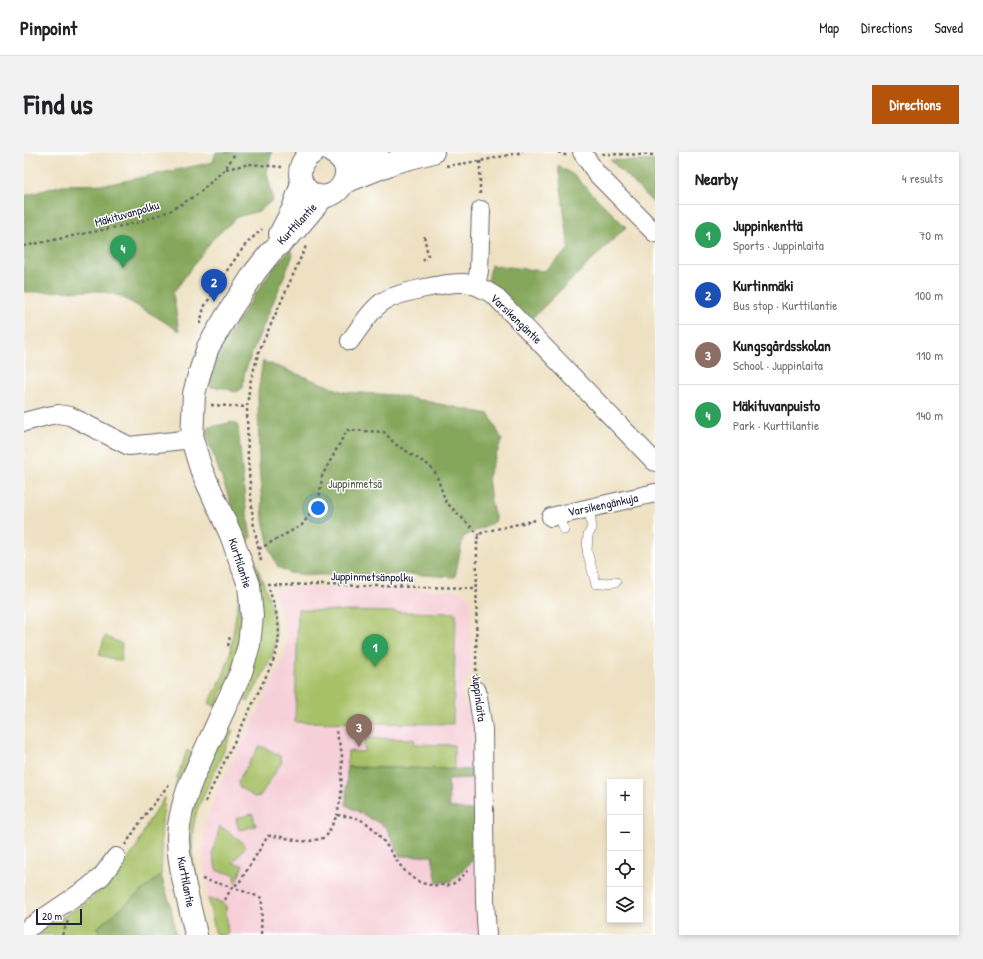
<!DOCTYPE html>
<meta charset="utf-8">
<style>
:root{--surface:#fff;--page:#f2f2f2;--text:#202124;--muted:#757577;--line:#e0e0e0;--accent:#b45309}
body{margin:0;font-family:"Patrick Hand",sans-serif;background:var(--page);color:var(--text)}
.controls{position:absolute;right:12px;bottom:12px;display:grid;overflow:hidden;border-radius:0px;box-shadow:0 2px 6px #0003}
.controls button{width:36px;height:36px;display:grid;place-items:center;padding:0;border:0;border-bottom:1px solid var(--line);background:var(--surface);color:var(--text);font:20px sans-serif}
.scale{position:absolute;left:12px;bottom:10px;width:46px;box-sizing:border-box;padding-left:4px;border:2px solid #22223b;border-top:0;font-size:11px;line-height:14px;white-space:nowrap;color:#22223b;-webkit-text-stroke:3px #fff;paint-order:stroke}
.you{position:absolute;left:294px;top:356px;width:14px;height:14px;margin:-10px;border:3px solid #fff;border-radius:50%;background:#1a73e8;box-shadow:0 0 0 6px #1a73e833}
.badge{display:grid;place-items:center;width:26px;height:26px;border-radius:50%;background:var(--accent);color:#fff;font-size:13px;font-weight:700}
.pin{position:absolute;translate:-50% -33px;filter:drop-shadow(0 1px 2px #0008)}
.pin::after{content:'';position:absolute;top:21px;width:14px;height:12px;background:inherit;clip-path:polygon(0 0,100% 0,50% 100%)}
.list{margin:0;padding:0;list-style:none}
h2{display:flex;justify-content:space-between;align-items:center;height:52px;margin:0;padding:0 16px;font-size:17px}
h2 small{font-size:13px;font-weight:400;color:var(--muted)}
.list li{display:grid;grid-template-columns:26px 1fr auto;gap:12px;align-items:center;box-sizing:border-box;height:60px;padding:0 16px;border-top:1px solid var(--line)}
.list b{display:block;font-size:15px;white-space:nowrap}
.list p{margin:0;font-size:13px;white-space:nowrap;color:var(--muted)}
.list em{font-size:13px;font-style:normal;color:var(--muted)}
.icon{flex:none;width:22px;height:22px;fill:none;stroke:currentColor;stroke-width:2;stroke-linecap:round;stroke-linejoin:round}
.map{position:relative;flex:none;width:631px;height:783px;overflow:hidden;border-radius:0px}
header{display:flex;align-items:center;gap:24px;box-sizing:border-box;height:56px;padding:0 20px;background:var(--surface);border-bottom:1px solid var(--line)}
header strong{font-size:19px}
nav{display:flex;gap:22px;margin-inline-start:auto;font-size:14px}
.intro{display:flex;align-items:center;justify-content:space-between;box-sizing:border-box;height:96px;padding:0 24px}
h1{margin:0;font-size:28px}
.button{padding:10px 18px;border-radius:0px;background:var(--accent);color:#fff;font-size:14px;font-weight:700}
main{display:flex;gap:24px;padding:0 24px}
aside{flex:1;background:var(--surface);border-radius:0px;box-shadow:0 2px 6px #0003}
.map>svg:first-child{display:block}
</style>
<header>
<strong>Pinpoint</strong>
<nav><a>Map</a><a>Directions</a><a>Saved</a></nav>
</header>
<div class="intro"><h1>Find us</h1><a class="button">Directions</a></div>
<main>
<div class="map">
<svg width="631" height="783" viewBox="0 0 631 783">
<rect width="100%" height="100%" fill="#fff"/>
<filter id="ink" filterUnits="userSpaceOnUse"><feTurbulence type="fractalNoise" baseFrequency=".025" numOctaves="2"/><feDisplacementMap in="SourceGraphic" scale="8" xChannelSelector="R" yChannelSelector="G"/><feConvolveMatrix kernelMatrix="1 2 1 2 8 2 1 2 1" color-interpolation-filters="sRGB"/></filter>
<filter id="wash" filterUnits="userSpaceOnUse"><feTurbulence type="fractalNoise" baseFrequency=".012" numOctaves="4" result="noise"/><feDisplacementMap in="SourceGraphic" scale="16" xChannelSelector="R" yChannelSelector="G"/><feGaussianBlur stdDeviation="0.9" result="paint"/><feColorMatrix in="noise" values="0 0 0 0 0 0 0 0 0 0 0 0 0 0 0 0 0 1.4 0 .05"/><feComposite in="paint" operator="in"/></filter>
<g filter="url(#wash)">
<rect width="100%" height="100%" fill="#eee1c2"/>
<polygon fill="#f6cfd8" points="249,435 432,438 442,443 447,449 446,526 438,533 437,541 441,552 450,565 456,783 192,783 184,747 179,703 181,670 194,636 231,566 260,504 264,484"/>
<g fill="#a7c167" stroke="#647251">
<path d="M 229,404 C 238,428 257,469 251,494 C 246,513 233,532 224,550 L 215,543 L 224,406 Z"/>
<polygon points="215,443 218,460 214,503 192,555 185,551 199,524 206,503"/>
<polygon points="274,458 432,461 429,572 271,570"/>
<polygon points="81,484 98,492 97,509 75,503"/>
<polygon points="200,572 209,579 173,658 169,676 168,702 173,731 167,732 162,670"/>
<polygon points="341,586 390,587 391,592 430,593 430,617 323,615 324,599 340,600"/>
<polygon points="235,595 240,595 256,604 258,610 236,644 230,645 215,635 214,629"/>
<polygon points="163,598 169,601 153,637 152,636 153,625"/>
<polygon points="141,645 137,681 138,705 137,723 74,775 75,783 10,783 61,751 93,723 112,696 124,670"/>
<polygon points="228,662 229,663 232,674 215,678 212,668 213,666"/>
<polygon points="196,674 216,688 221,695 209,711 219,713 212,731 210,730 211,722 193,719 188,702"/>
<path d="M 184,747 C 191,748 197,749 202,754 L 204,783 L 192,783 Z"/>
</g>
<g fill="#85a75c" stroke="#54644c">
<polygon points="192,0 248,0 243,20 249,48 235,59 213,65 188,88 149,141 155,179 136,167 96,144 76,139 0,140 0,44 38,33 86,32 189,10"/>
<polygon points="586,8 631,9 631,53 608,29"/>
<polygon points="534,13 551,24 602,75 504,170 464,131 467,113 520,119 545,97"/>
<polygon points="266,97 269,103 230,196 220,222 219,236 211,240 200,236 187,235 185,230 195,196 249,116"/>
<polygon points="239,209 320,240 371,243 465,262 478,288 464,324 467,350 472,369 439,385 431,425 383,422 332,423 285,423 266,421 254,415 246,398 239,368 235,313 234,240"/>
<polygon points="209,270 214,274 221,350 227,385 224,390 217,389 212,377 206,349 181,280 182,277 186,275"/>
<polygon points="323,615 430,617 453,618 453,626 424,627 425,655 453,659 453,704 428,729 413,731 408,704 376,704 362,675 322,653"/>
<polygon points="137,723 147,756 152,783 75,783 74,775"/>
</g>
</g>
<g filter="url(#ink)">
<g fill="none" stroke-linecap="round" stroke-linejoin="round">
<g stroke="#69656a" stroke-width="10">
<g id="lane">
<polyline points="565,356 568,376 564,383 563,399 572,432 592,430"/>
<polyline points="536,363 540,378"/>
</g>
</g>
<g stroke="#69656a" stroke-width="20">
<g id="street">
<polyline points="558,0 573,22 631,81"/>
<polyline points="452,133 455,119 457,58"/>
<path d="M 326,189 C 335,177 345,160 357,151 C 370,141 423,130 440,131 C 452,132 462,138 471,144 L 631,310"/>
<polyline points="0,270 23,264 34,262 46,264 105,294 168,287"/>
<polyline points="527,365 631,341"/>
<polyline points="453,539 459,577 461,749 463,783"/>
<polyline points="0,779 62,737 78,724 92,705"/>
</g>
</g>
<g stroke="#69656a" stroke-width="24">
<g id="secondary">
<path d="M 290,0 C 281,5 276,12 276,22 C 276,28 279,34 283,38 C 309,61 341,17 308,0"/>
<polyline points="317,7 353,0"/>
<polyline points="321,30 371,10 409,0"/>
<polyline points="256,82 269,57 278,31"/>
<path d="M 172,783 C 166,753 155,718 154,688 C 154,669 161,643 169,625 L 217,520 L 225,493 L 228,464 L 225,433 L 207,383 L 177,317 L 168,287 L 170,242 L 175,223 L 184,195 L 205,160 L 231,120 L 247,100 L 272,77 L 299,45"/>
</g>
</g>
<g stroke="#69656a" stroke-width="2.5" stroke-dasharray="3 3" stroke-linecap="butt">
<polyline points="534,0 543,4"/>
<polyline points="578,2 631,3"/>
<polyline points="456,9 456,43"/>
<polyline points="422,14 456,9 499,0"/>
<polyline points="202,17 225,12 258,15"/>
<polyline points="0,94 112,71 146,59 174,42 201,17 212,0"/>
<polyline points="399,109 404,103 400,84"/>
<polyline points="176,172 180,155 204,117 222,92 238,77"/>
<polyline points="187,253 223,255"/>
<polyline points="235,397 278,373 295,349 298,324 323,278 360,280 371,292 406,314 412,322 422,350 455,383"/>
<polyline points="237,409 229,369 224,307 223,255 226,231 235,199 282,94"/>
<polyline points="243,432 452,436"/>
<polyline points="204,494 206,484"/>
<polyline points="452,525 453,387 455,383 459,380 512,368"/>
<polyline points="312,579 318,601 317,645 313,663"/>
<path d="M 181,650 L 246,516 C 249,509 253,500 254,492 C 257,473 251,455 245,437"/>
<polyline points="101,693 121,663 146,631"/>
<polyline points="178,727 208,735 238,746 237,783"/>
<path d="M 201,748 L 208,735 L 215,731 L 244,684 C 253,683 259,686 267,687 C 279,691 290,689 302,685 L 313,663 C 321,664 330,664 337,668 C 369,684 373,737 416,733 C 420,733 425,734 428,732 C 434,730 440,722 445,718"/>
<polyline points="38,783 44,769"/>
</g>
<use href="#lane" stroke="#fff" stroke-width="9"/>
<use href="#street" stroke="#fff" stroke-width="18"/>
<use href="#secondary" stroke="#fff" stroke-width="22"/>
</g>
</g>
<g text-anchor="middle" stroke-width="3" stroke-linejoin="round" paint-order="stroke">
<g font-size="12" fill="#22223b" stroke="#fff">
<text transform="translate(103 62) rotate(-16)" y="4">Mäkituvanpolku</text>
<text transform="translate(273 72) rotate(-47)" y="4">Kurttilantie</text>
<text transform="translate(492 167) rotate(44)" y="4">Varsikengäntie</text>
<text transform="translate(579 353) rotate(-12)" y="4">Varsikengänkuja</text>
<text transform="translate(216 411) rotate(72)" y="4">Kurttilantie</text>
<text transform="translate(348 425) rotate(1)" y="4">Juppinmetsänpolku</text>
<text transform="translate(455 546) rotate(83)" y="4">Juppinlaita</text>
<text transform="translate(162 730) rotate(79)" y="4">Kurttilantie</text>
</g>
<g font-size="12" fill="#515a4a" stroke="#fff">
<text x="331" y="336">Juppinmetsä</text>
</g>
</g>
</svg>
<div class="controls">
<button>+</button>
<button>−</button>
<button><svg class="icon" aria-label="locate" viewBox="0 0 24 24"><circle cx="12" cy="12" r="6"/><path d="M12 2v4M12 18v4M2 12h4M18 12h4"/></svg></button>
<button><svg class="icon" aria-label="layers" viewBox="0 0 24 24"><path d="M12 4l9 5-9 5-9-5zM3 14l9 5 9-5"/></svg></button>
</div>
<div class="scale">20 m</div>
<div class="you"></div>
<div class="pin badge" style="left:351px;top:515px;background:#2e9e5b">1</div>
<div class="pin badge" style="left:190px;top:150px;background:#1a4fb4">2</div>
<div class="pin badge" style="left:335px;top:595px;background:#8d6e63">3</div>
<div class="pin badge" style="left:99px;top:116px;background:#2e9e5b">4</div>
</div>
<aside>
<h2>Nearby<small>4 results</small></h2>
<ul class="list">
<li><span class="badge" style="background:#2e9e5b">1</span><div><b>Juppinkenttä</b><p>Sports · Juppinlaita</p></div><em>70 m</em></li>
<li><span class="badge" style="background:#1a4fb4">2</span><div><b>Kurtinmäki</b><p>Bus stop · Kurttilantie</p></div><em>100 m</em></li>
<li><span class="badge" style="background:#8d6e63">3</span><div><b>Kungsgårdsskolan</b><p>School · Juppinlaita</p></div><em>110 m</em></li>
<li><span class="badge" style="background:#2e9e5b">4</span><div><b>Mäkituvanpuisto</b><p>Park · Kurttilantie</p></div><em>140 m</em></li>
</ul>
</aside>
</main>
